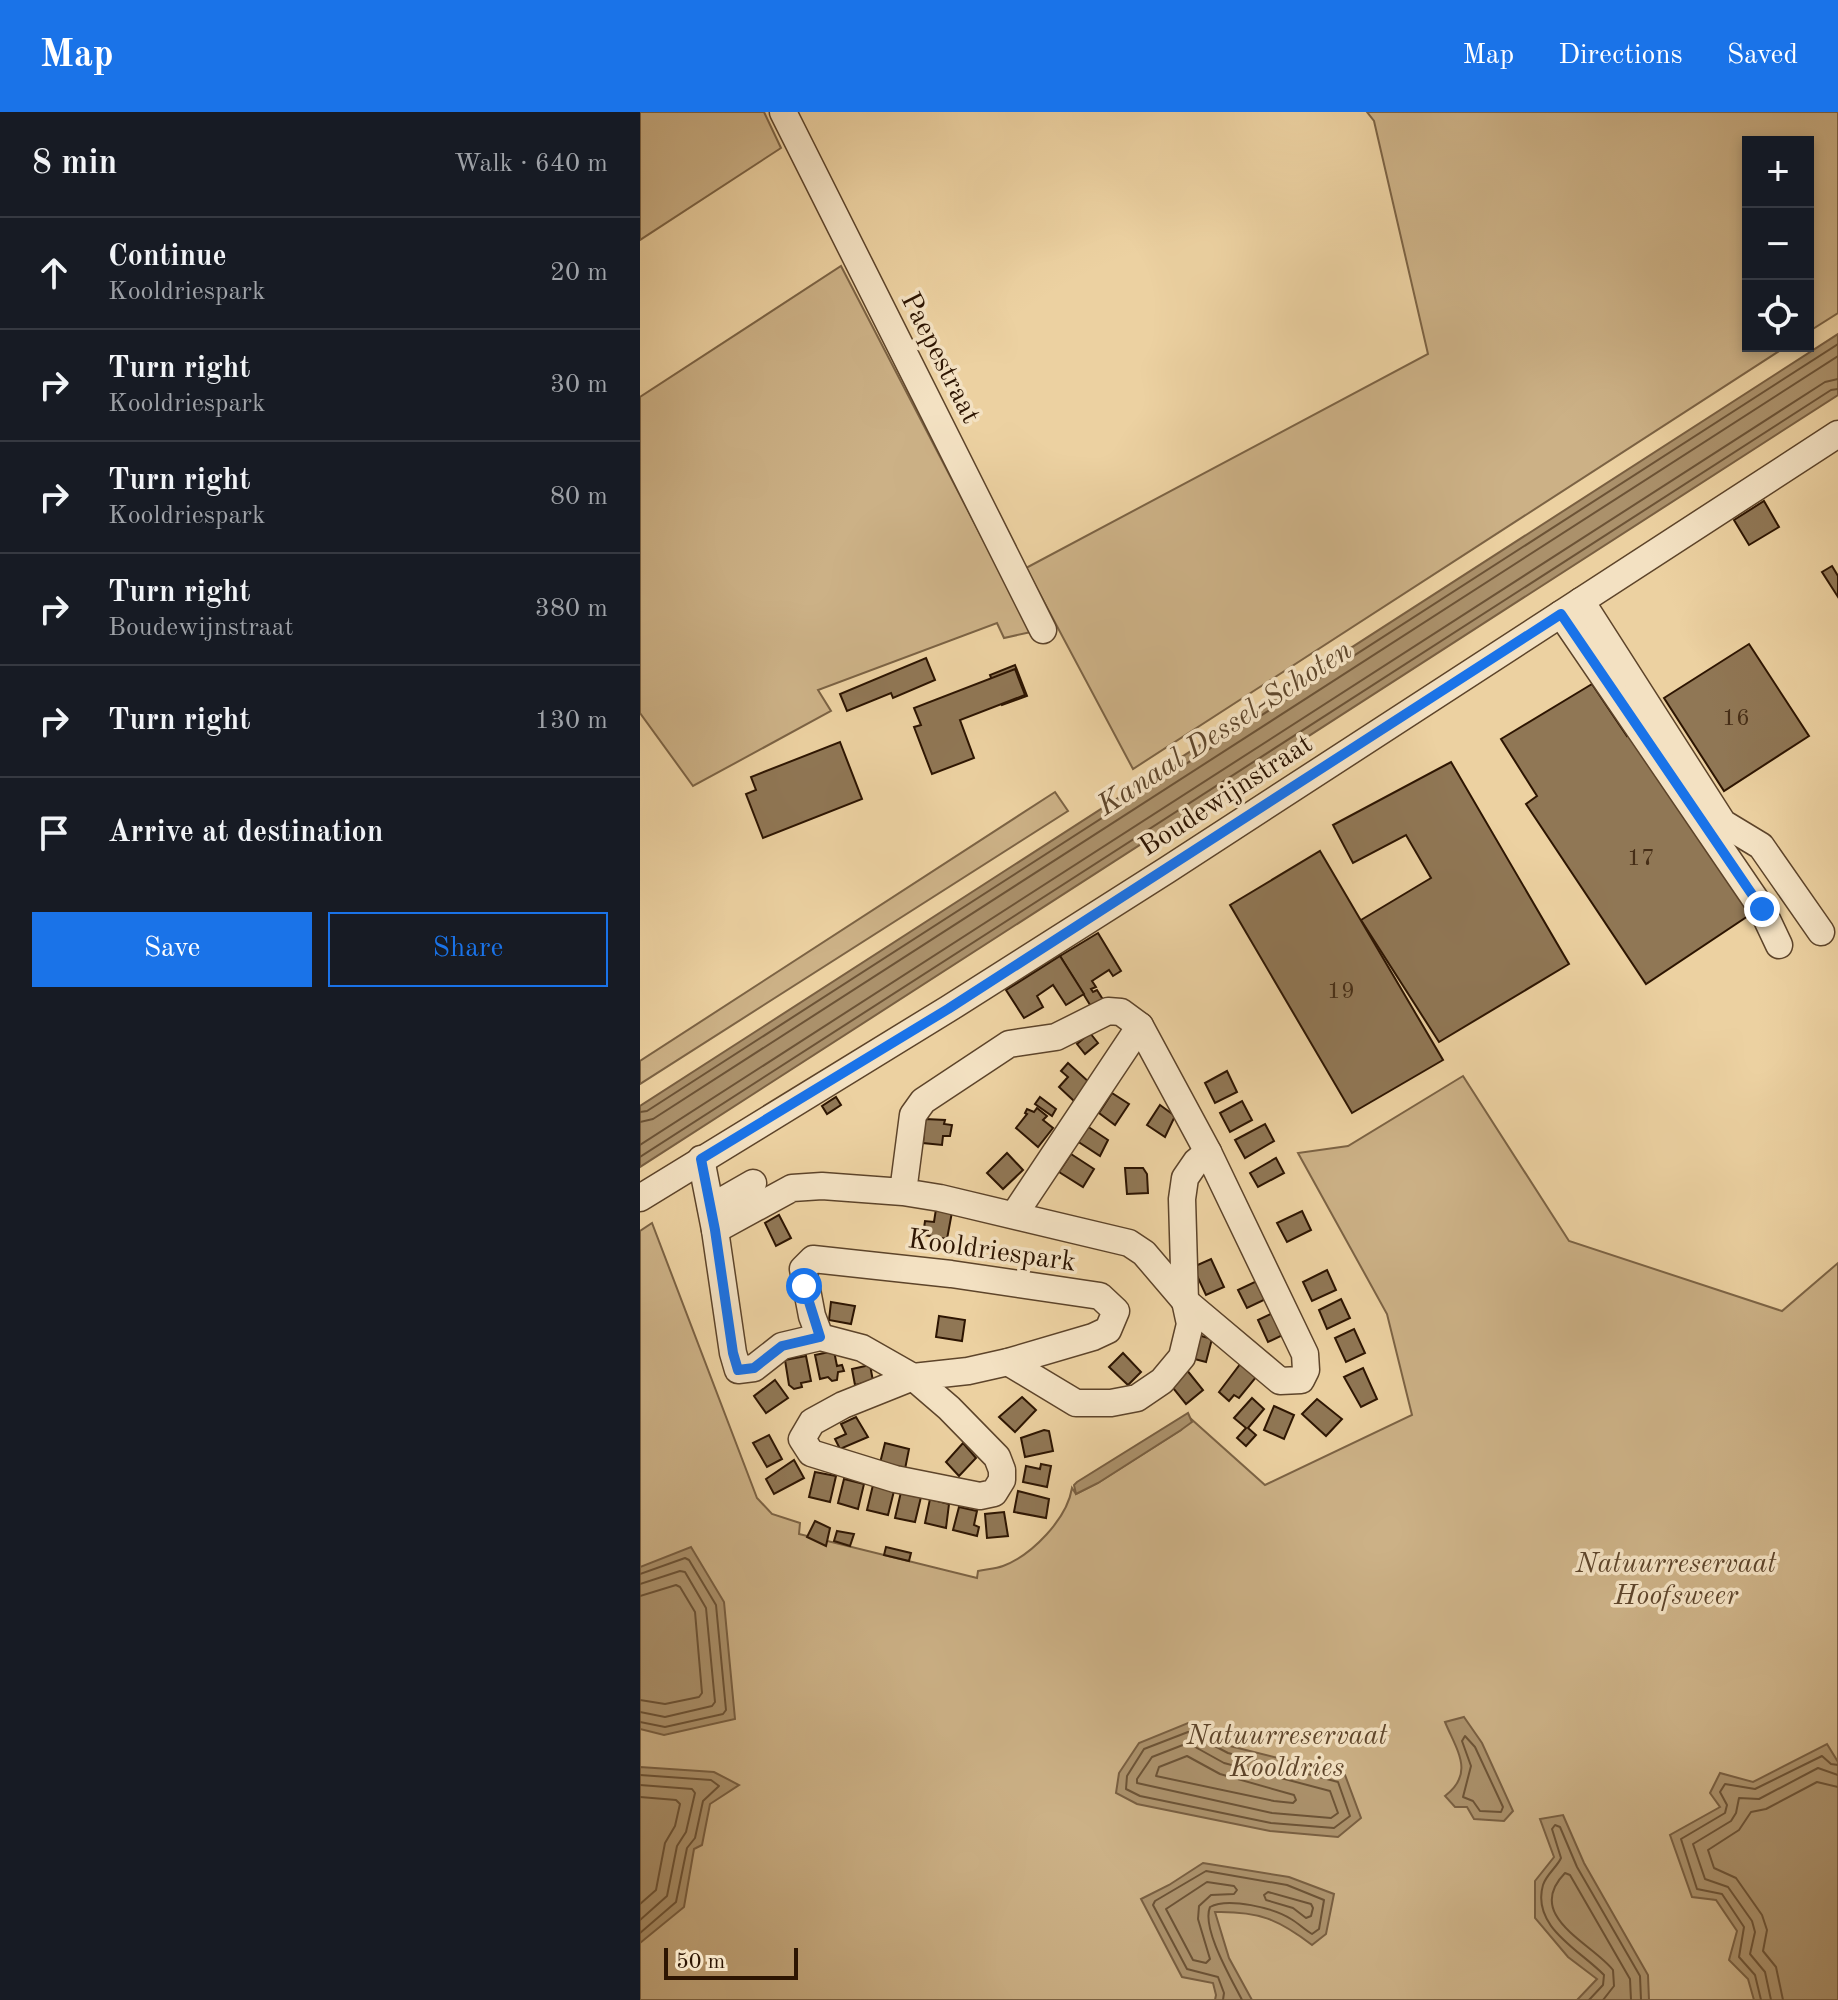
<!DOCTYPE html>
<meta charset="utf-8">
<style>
:root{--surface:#171b24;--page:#20242c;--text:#f1f3f6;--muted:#9ea1a6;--line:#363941;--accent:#1a73e8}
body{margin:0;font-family:"Old Standard TT",serif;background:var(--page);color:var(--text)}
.controls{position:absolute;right:24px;top:24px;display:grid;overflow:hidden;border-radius:0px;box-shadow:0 4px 12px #0003}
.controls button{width:72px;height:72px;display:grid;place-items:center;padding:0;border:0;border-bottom:2px solid var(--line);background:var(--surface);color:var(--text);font:40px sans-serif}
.scale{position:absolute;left:24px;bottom:20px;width:134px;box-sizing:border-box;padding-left:8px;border:4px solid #2d1502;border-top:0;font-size:22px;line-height:28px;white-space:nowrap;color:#2d1502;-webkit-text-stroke:6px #f3e1c2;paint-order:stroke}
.stop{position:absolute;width:24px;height:24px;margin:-18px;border:6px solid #1a73e8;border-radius:50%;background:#fff}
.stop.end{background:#1a73e8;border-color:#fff;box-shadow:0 2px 8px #0008}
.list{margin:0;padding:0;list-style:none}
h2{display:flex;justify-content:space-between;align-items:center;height:104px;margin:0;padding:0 32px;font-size:34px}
h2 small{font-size:26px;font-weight:400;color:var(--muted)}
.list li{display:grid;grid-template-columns:52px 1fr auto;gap:24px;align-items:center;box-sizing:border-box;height:112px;padding:0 32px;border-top:2px solid var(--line)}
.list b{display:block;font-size:30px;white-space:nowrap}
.list p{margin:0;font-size:26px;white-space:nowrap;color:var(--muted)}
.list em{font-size:26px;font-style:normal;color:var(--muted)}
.actions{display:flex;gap:16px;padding:24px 32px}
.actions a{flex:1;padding:18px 0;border:2px solid var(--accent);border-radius:0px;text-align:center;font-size:28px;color:var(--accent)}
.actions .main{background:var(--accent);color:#fff}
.icon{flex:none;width:44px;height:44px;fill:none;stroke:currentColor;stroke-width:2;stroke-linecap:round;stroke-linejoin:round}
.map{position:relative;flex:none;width:1198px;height:1888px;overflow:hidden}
header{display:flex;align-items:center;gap:48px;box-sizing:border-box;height:112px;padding:0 40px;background:var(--accent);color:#fff}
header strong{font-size:38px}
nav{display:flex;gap:44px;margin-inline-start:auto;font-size:28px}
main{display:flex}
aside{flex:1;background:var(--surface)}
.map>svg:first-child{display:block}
</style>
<header>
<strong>Map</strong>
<nav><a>Map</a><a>Directions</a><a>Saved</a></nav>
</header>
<main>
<aside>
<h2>8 min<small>Walk · 640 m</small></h2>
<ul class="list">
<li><svg class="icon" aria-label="ahead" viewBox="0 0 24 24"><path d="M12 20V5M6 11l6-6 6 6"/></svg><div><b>Continue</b><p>Kooldriespark</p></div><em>20 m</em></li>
<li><svg class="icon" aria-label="right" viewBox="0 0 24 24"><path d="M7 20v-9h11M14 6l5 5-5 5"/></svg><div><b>Turn right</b><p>Kooldriespark</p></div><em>30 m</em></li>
<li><svg class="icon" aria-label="right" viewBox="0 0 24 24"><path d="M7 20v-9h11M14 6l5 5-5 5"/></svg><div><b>Turn right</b><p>Kooldriespark</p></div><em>80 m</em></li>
<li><svg class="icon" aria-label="right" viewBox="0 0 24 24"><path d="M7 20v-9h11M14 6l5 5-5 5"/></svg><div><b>Turn right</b><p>Boudewijnstraat</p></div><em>380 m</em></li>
<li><svg class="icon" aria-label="right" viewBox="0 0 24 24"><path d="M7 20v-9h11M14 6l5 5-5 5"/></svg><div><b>Turn right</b></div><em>130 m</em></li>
<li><svg class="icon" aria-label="arrive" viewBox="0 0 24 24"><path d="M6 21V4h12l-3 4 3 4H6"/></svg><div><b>Arrive at destination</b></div></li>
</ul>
<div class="actions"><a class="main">Save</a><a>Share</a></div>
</aside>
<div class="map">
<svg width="1198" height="1888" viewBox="0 0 1198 1888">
<rect width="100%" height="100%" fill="#ecd1a1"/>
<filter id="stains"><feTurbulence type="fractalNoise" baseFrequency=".0025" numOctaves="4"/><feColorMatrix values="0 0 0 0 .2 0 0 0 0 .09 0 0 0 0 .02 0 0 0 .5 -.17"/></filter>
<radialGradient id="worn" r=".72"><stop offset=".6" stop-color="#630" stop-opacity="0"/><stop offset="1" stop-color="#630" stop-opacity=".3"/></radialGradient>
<g fill="#ccb186" stroke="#7c6344" stroke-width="2">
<polygon points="0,0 124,0 141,36 0,128"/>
<polygon points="727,0 1198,0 1198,201 1168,220 1168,30 1108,30 1108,234 1147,234 493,657 386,456 788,242 734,9"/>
<polygon points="201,154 391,520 364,526 357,511 178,578 191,599 53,674 0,601 0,285"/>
<polygon points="415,680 428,699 0,972 0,949"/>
<path d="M 823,964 L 929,1129 L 1142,1199 L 1198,1151 L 1198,1888 L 0,1888 L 0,1119 L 12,1111 L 117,1386 L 132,1402 L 160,1411 L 159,1422 L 337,1466 L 338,1459 C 346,1457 355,1457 363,1454 C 392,1443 427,1407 432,1376 L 436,1382 L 458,1371 L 541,1318 L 550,1306 L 625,1373 L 772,1303 L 747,1202 L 658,1041 L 708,1034 Z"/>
</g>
<g fill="#ab916b" stroke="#795f41" stroke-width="2">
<polygon points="1198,222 1198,283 0,1055 0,994"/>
<polygon points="548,1301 552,1310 541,1318 458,1371 436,1382 434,1373 437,1370"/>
<polygon points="51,1435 84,1490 95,1607 24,1623 0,1617 0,1455"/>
<path d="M 824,1605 L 842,1631 L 873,1699 L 864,1709 L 834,1707 L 827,1695 L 815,1695 L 805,1684 C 835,1661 817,1639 805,1610 Z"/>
<polygon points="548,1611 590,1634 705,1663 721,1706 698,1725 630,1719 497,1692 476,1681 479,1661 499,1631"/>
<polygon points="1187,1632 1198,1650 1198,1888 1114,1888 1108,1867 1089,1848 1097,1819 1076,1788 1052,1785 1030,1723 1080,1695 1070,1681 1080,1661 1113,1670"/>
<polygon points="0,1655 74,1660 99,1673 70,1692 62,1733 54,1737 44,1795 0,1831"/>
<polygon points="923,1703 944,1751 1008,1863 1009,1888 937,1888 957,1867 928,1845 895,1806 895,1769 914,1745 900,1707"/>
<path d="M 563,1751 L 649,1765 L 694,1782 L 686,1822 L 672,1833 C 638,1807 618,1799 575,1800 L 589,1846 L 612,1888 L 575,1888 L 576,1883 L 573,1871 L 542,1865 L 501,1787 L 529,1773 Z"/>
</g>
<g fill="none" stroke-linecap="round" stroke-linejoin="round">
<g stroke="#6c5336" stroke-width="2">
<polyline points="0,1000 7,999 1198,232"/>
<polyline points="0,1010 13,1007 1198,244"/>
<polyline points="0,1033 1185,270 1198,267"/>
<polyline points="0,1045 1191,278 1198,277"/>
<polyline points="0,1462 45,1446 49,1448 76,1493 86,1598 83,1602 25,1615 0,1610"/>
<polyline points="0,1472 40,1459 45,1460 66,1496 75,1590 72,1594 25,1605 0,1600"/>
<polyline points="0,1484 36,1473 40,1475 55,1500 62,1581 59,1585 25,1592 0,1588"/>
<polygon points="548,1620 588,1641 698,1670 710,1704 694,1716 631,1711 500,1684 486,1677 487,1664 504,1637"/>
<polygon points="825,1624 835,1635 863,1695 861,1700 840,1699 833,1689 823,1685 831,1654 822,1629"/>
<polygon points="548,1631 584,1651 690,1679 698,1701 691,1706 632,1701 497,1671 497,1667 512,1645"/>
<polygon points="547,1644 580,1662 654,1683 656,1688 653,1691 634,1689 516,1664 519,1655"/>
<polyline points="0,1663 71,1668 79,1674 63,1689 55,1726 47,1736 36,1790 0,1821"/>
<polyline points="0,1673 52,1677 55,1681 46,1720 37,1734 27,1784 0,1808"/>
<polyline points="0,1685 36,1688 40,1692 35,1714 25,1731 16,1778 0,1792"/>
<polygon points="567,1770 594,1774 597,1778 594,1782 571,1783 559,1794 558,1807 570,1847 566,1851 553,1848 526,1797"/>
<polygon points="628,1780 671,1792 673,1796 671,1804 666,1806 653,1796 626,1788 624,1783"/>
<path d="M 583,1888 L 584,1881 L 578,1865 L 547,1857 L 513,1793 L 515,1789 L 566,1759 L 647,1773 L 684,1788 L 679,1817 L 672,1822 C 665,1818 658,1811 651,1807 C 634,1796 588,1785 570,1795 C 561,1816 592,1868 602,1888"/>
<path d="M 949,1888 L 963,1873 L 964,1863 C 940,1838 891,1815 903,1773 C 906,1763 917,1755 921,1746 L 912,1717 L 915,1713 L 920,1715 L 937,1755 L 1000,1864 L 1001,1888"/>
<path d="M 963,1888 L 974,1874 L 973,1858 C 952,1831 883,1804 925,1761 L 930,1763 L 990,1867 L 991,1888"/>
<polyline points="1121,1888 1115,1863 1099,1845 1104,1815 1082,1782 1057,1777 1041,1727 1085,1701 1087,1693 1080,1680 1085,1672 1115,1677 1182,1644 1191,1652 1198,1653"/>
<polyline points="1131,1888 1125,1860 1110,1842 1115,1820 1112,1809 1088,1775 1065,1767 1053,1732 1091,1709 1096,1701 1099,1686 1119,1687 1178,1656 1198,1663"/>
<polyline points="1143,1888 1136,1855 1123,1839 1127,1818 1122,1803 1096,1766 1074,1756 1068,1738 1099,1718 1111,1700 1126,1697 1177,1670 1198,1675"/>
</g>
</g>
<g fill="#907755" stroke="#2d1502" stroke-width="2">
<polygon points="1124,389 1139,415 1109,433 1094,408"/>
<polygon points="1192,454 1198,464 1198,485 1182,460"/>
<polygon points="1109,532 1169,624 1084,679 1024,586"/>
<polygon points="286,546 295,568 253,586 251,581 207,599 200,582"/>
<polygon points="375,553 387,584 362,593 350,563"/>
<polygon points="375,557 385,583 320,608 334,646 292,662 274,615 281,613 274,596"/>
<polygon points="952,572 987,624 997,617 1117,798 1006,872 886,692 897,684 861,627"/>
<polygon points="200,630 222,687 123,726 106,682 116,678 111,665"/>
<polygon points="811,650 929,852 799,930 721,808 791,766 766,723 713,751 693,713"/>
<polygon points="680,739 803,948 712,1001 590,793"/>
<polygon points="458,821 481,859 473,864 469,858 452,869 456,875 451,877 453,880 457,878 467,894 455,901 420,844"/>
<polygon points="420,844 444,882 426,893 413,873 397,884 403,895 384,906 366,878"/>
<polygon points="450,921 458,931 445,942 437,932"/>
<polygon points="428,951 450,971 434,989 419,975 428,965 421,959"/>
<polygon points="587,959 597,980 575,991 565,971"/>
<polygon points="472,981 489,992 475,1013 459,1001"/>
<polygon points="196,985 201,993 187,1002 182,994"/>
<polygon points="400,985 416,997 412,1004 395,992"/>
<polygon points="602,989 612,1008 590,1020 580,1001"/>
<polygon points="520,993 535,1004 525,1025 507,1013"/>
<polygon points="397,996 407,1004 403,1008 413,1016 398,1035 376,1016 387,1002 385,1001 387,997 394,1000"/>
<polygon points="285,1007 305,1008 304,1012 312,1013 310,1024 303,1024 302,1033 283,1031"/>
<polygon points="625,1012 634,1029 605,1046 595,1028"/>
<polygon points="447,1014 468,1028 460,1044 437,1029"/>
<polygon points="367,1041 383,1058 363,1077 347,1061"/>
<polygon points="431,1042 454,1057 443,1075 419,1060"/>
<polygon points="636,1046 644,1061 618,1075 610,1061"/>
<polygon points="485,1056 503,1056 507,1062 508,1081 487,1082"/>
<polygon points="296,1097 312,1100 307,1127 283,1123 285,1109 294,1110"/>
<polygon points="662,1099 671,1118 647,1130 637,1111"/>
<polygon points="139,1103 151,1126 136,1134 125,1111"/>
<polygon points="571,1147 584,1175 566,1183 553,1155"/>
<polygon points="687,1158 696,1178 672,1189 663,1170"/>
<polygon points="621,1167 630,1185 607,1196 598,1178"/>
<polygon points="701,1187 710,1206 687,1217 679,1198"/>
<polygon points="191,1190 215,1194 211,1212 189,1208"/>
<polygon points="637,1199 647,1221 628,1230 618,1208"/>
<polygon points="299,1204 325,1208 322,1229 296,1225"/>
<polygon points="714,1217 725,1241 706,1250 695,1226"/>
<polygon points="554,1222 572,1227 566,1250 547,1245"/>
<polygon points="194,1239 197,1254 202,1253 204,1259 198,1260 197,1268 192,1269 188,1265 180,1267 175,1243"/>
<polygon points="483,1241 501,1260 488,1273 469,1255"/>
<polygon points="166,1244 171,1269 161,1271 162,1275 154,1277 149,1273 145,1248"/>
<polygon points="601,1251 617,1264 599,1286 594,1283 589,1289 579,1280"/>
<polygon points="230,1253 233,1269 215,1273 212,1257"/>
<polygon points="723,1256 737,1287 721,1295 704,1265"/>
<polygon points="546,1257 563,1278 546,1292 529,1271"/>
<polygon points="135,1268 148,1286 126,1301 114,1284"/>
<polygon points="382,1285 396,1298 375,1320 359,1305"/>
<polygon points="612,1286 624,1297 608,1316 616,1323 606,1334 597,1326 606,1316 594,1306"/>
<polygon points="677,1287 702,1307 686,1324 662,1302"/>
<polygon points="634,1294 654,1303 644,1327 624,1318"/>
<polygon points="216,1305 228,1325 200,1337 195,1327 206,1322 201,1312"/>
<polygon points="404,1318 409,1319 413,1339 385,1345 381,1326"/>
<polygon points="129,1323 142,1347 127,1355 113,1331"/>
<polygon points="245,1331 269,1337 265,1357 240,1351"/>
<polygon points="323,1331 336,1346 319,1364 306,1350"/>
<polygon points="154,1348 164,1366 134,1382 126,1367"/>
<polygon points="401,1352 411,1354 407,1375 383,1370 386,1354 400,1357"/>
<polygon points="175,1360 196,1364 190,1390 169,1385"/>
<polygon points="204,1367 224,1372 218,1397 198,1391"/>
<polygon points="233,1373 254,1379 248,1403 227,1398"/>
<polygon points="378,1379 409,1387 406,1406 374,1400"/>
<polygon points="261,1380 281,1385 275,1410 255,1406"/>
<polygon points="290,1387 309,1392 306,1416 285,1411"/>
<polygon points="319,1395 337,1399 334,1413 339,1415 337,1424 313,1418"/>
<polygon points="364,1400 368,1424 347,1426 345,1402"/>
<polygon points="175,1409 190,1416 186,1434 167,1425"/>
<polygon points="197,1419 214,1422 210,1434 194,1429"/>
<polygon points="246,1435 271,1441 269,1449 244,1443"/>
</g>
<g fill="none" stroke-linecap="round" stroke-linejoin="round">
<g stroke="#5d442a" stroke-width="29">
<g id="minor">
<polyline points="143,0 403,518"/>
<polyline points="941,489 1083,711 1121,734 1181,820"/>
<polyline points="921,502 1122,797 1139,833"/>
<polyline points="61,1047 75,1118 93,1241 98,1258 114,1256 142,1234 180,1225 222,1236 273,1265 309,1296 357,1345 362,1358 362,1368 354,1381 340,1384 255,1367 171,1341 162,1327 172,1310 203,1293 273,1265 328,1259 368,1250 453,1225 468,1218 476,1199 460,1184 311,1162 173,1147 163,1157 172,1204 180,1225"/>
<polyline points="0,1086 308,897 527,758 1198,322"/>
<polyline points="71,1095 113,1071"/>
<polyline points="374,1103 500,914"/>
<polyline points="75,1118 152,1076 182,1074 263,1080 273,1003 283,989 369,932 416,925 468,899 481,900 500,914 568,1040 665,1242 666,1258 661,1268 640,1269 545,1189 504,1141 489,1131 300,1086 263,1080"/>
<polyline points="368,1250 436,1291 471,1291 497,1286 522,1269 542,1245 550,1212 545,1189 542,1087 545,1066 556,1050 568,1040"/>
</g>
</g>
<use href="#minor" stroke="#f3e1c2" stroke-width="26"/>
</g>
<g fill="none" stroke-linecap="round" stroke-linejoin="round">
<polyline stroke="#1a73e8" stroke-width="10" points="164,1174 180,1225 142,1234 114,1256 98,1258 93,1241 75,1118 61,1047 308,897 921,502 1122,797"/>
</g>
<g text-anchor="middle" stroke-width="7" stroke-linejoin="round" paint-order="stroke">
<g font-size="24" fill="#462e17">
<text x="1096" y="613">16</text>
<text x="1001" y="753">17</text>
<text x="701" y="886">19</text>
</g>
<g font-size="28" fill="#2d1502" stroke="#f3e1c2">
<text transform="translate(302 245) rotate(63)" y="10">Paepestraat</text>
<text transform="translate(585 682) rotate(-33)" y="10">Boudewijnstraat</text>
<text transform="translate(352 1137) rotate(8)" y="10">Kooldriespark</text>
</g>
<g font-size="28" font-style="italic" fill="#5d442a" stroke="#f3e1c2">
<text x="1036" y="1460">Natuurreservaat<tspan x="1036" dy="32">Hoofsweer</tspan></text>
<text x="647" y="1632">Natuurreservaat<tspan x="647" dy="32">Kooldries</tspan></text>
</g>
<g font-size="30" font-style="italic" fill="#5f472c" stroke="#f3e1c2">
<text transform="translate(584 615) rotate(-33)" y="10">Kanaal Dessel-Schoten</text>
</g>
</g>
<rect width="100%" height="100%" filter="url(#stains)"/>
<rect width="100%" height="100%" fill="url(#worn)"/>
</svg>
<div class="controls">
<button>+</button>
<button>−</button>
<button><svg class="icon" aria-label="locate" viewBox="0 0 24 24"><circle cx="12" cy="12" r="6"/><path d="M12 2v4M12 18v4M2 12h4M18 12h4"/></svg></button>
</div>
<div class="scale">50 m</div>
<div class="stop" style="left:164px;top:1174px"></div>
<div class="stop end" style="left:1122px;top:797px"></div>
</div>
</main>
